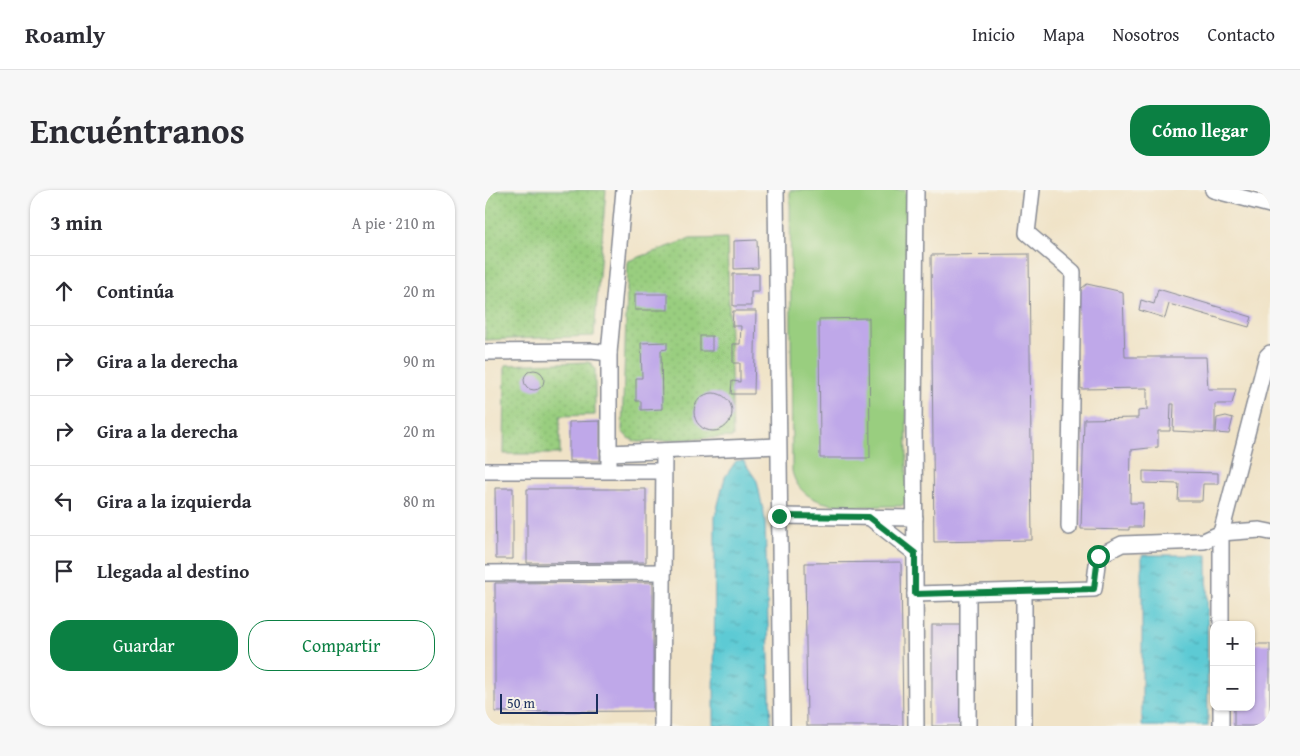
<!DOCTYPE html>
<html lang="es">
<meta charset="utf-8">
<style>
:root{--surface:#fff;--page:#f7f7f7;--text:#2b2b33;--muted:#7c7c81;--line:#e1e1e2;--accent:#0b8043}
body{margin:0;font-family:"Gentium Book Plus",serif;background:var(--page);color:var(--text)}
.controls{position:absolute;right:15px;bottom:15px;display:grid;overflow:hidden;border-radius:10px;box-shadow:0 1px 4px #0004}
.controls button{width:45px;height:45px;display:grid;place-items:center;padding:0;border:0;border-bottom:1px solid var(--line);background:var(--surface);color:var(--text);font:25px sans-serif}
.scale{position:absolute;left:15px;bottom:12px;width:98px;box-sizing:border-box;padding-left:5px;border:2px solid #1b2f5e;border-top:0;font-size:14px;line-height:18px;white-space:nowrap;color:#1b2f5e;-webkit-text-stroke:4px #f7f3e8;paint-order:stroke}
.stop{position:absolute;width:15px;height:15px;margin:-11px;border:4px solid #0b8043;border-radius:50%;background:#fff}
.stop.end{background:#0b8043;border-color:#fff;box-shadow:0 1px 5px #0008}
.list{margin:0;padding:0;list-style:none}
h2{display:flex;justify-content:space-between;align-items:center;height:65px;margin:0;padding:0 20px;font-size:21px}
h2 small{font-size:16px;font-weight:400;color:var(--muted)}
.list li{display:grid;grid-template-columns:32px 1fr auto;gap:15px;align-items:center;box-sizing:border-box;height:70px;padding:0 20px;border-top:1px solid var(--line)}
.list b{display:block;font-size:19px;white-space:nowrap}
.list em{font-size:16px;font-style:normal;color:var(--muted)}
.actions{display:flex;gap:10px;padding:15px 20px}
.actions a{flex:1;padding:11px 0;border:1px solid var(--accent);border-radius:20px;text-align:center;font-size:18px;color:var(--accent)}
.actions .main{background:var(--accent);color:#fff}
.icon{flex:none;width:28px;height:28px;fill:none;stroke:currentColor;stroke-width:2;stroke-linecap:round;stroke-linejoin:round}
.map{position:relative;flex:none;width:785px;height:536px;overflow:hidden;border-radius:20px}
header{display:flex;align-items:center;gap:30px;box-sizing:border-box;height:70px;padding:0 25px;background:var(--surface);border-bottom:1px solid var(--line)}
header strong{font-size:24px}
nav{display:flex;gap:28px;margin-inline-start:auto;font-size:18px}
.intro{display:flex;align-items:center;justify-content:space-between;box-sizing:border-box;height:120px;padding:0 30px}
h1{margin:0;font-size:35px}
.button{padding:12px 22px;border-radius:20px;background:var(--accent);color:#fff;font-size:18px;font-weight:700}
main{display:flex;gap:30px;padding:0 30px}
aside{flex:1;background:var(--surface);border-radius:20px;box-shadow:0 1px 4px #0004}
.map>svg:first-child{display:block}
</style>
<header>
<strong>Roamly</strong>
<nav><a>Inicio</a><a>Mapa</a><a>Nosotros</a><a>Contacto</a></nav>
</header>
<div class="intro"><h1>Encuéntranos</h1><a class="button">Cómo llegar</a></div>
<main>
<aside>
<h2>3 min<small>A pie · 210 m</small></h2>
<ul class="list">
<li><svg class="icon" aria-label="ahead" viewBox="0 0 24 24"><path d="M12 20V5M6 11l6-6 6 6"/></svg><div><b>Continúa</b></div><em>20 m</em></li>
<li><svg class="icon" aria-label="right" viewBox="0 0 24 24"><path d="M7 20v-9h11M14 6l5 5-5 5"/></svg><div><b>Gira a la derecha</b></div><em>90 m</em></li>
<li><svg class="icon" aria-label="right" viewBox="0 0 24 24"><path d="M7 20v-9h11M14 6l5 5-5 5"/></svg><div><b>Gira a la derecha</b></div><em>20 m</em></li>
<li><svg class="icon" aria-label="left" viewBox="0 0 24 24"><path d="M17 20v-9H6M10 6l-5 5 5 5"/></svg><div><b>Gira a la izquierda</b></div><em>80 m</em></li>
<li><svg class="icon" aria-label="arrive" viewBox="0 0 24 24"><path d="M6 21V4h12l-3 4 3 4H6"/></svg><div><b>Llegada al destino</b></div></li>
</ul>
<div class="actions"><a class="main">Guardar</a><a>Compartir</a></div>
</aside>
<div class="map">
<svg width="785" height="536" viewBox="0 0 785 536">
<defs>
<pattern id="park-dots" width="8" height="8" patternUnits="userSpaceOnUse" patternTransform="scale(1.25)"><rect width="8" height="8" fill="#99ce7f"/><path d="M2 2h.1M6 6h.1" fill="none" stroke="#83b170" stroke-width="1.8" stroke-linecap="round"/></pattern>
<pattern id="water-ripples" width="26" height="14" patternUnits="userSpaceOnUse" patternTransform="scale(1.25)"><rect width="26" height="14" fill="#5dcad4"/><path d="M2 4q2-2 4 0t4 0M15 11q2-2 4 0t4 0" fill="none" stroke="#4ca4af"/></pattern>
</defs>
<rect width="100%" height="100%" fill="#f7f3e8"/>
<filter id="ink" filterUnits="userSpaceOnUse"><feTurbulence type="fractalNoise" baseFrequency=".02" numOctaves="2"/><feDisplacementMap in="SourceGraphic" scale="10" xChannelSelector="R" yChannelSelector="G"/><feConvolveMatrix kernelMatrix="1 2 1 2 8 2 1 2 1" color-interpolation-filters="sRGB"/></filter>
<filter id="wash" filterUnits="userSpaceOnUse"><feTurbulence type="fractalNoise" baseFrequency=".0096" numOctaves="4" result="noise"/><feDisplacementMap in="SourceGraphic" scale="20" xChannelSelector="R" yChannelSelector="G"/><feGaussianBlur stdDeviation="1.12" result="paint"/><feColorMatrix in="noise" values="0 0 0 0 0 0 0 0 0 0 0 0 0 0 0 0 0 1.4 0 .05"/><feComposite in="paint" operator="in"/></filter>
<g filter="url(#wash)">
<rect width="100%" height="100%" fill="#f0e3c7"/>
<path fill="#99ce7f" stroke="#5a7e6e" d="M 305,0 L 420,0 L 421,3 L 422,312 L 416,316 C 379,315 317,326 307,281 Z"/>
<g fill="url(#park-dots)" stroke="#5a7e6e">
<polygon points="0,0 121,0 109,146 0,150"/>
<polygon points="242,48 248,247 152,252 143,248 137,241 143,71 205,49"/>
<polygon points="102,172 106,173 110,179 110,225 75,226 75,264 19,264 20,175"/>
</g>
<g fill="url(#water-ripples)" stroke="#3c7c99">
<polygon points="258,270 272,291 280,329 286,536 229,536 230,327 240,287 251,271"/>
<polygon points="657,365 722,365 723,536 657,536"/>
</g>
<g id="blocks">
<g fill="#bfa8e9">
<polygon points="272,50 273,78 249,79 249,51"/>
<polygon points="544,64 547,350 449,352 446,65"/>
<polygon points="248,84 274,84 274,102 266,102 266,116 248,116"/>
<polygon points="602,94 638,102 640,167 721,167 723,199 751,199 747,214 730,214 730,243 688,241 689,214 686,214 685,241 673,241 673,257 646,260 645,313 658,313 657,337 644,337 644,340 596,339 599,229 653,228 653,221 662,220 662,198 596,199 592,102"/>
<polygon points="673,99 767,127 764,137 684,114 680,128 654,120 656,110 669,114"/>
<rect x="150" y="104" width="33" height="16"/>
<polygon points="248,121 271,121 269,204 246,204 247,191 255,192 255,173 248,173 248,154 255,154 256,136 247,136"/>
<polygon points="384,128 385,268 335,268 334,129"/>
<rect x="215" y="146" width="12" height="15"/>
<polygon points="182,152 182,159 176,160 177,219 156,220 156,211 151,211 151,188 157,188 156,153"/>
<circle cx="49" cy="190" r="10"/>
<circle cx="228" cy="222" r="19"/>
<polygon points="741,226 748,228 744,244 731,243 732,228"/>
<polygon points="115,231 115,271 84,271 84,232"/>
<polygon points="658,281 733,283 733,294 718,294 717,311 693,311 694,294 658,293"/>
<polygon points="10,298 28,298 28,369 11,369"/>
<polygon points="42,299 161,299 161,372 42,373"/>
<polygon points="416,372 418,536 322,536 320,373"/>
<polygon points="168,392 168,521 10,522 10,393"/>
<rect x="447" y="435" width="35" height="101"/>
<polygon points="766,454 785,454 785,536 749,536 749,517 766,517"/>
</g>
</g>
</g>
<g filter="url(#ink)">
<use href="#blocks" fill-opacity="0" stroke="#868992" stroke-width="1"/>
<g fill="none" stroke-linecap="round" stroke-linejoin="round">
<g stroke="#868992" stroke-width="18">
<g id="minor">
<polyline points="291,0 297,536"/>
<polyline points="431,0 429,235 431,536"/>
<polyline points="547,0 542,43 588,82 584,337"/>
<polyline points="728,0 785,15"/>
<polyline points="0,162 106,161 124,163"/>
<polyline points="124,263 293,256"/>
<polyline points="124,280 124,163 139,0"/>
<polyline points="0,281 178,281"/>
<polyline points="294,326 430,328"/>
<polyline points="384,327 430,363"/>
<polyline points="0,383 178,382"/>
<polyline points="483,402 483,536"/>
<polyline points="430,404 609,399 613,366 637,354 719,351 736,343 775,340 785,342"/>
<polyline points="736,435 736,343 782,166 785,163"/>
<polyline points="177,536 179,261"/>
<polyline points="539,536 539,401"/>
<polyline points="736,536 736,517"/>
</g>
</g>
<use href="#minor" stroke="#fff" stroke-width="15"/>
</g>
</g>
<g fill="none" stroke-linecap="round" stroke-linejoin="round" filter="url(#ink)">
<polyline stroke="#0b8043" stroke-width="6" points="294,326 384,327 430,363 430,404 609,399 613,366"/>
</g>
</svg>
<div class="controls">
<button>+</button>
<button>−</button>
</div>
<div class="scale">50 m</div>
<div class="stop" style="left:613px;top:366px"></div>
<div class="stop end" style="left:294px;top:326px"></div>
</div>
</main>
